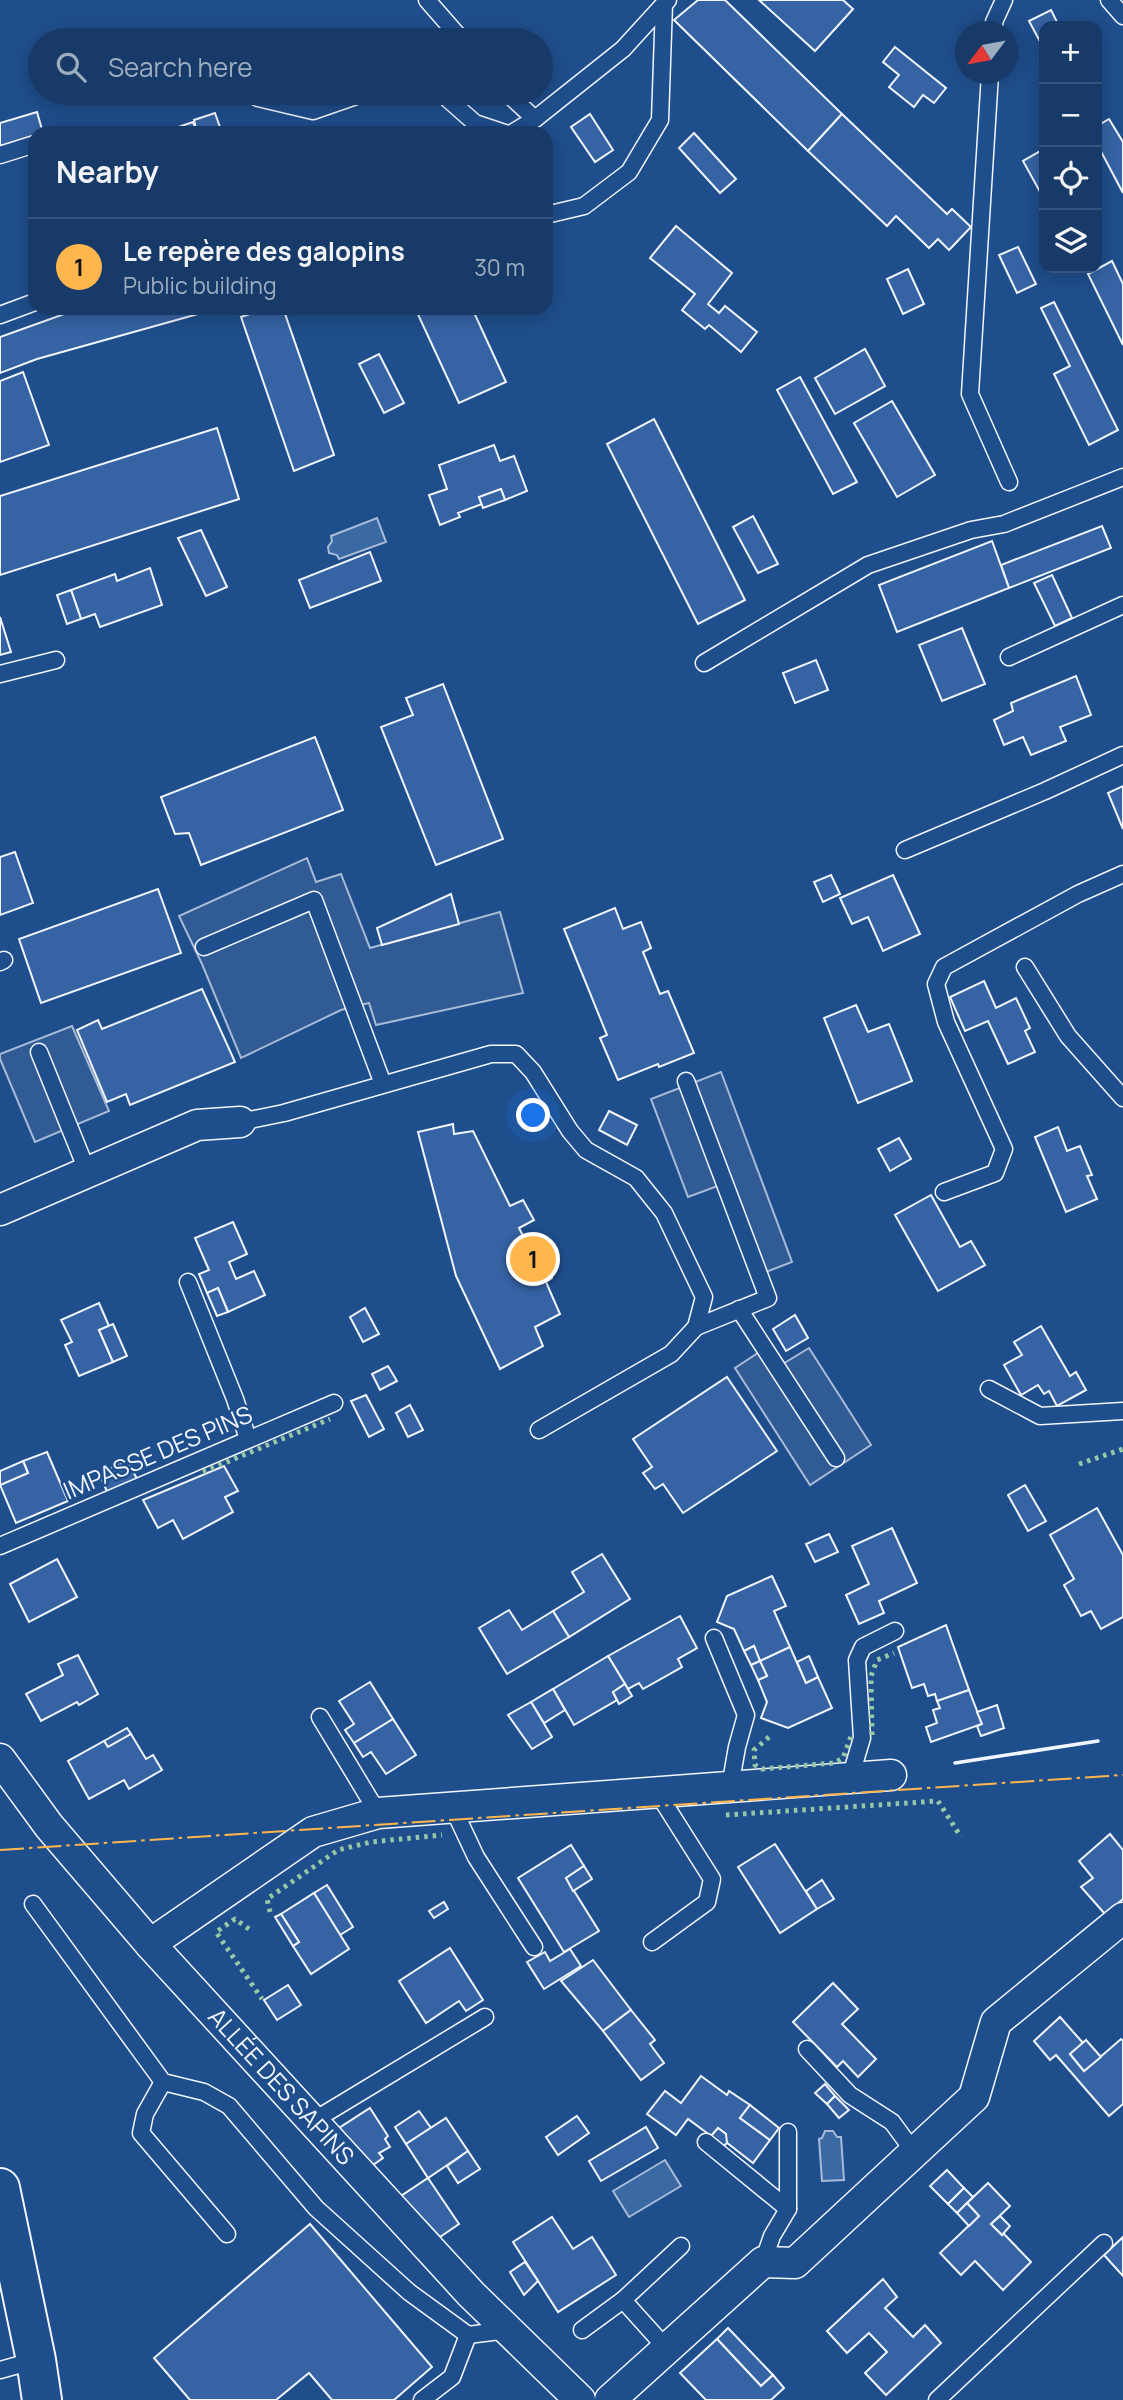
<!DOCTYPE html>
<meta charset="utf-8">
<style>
:root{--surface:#173a69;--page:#244571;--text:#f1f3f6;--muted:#9eadc0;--line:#36547d;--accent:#ffb74d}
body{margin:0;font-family:Manrope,sans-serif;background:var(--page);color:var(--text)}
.controls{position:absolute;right:21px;top:21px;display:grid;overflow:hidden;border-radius:14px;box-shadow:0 4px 18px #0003}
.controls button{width:63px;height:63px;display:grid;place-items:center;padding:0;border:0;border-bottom:2px solid var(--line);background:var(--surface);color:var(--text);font:35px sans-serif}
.compass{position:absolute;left:955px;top:21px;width:63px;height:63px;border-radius:50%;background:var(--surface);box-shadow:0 4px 18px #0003;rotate:238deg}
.you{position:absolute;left:534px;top:1116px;width:24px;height:24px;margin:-18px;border:5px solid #fff;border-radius:50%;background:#1a73e8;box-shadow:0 0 0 10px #1a73e833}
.badge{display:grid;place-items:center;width:46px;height:46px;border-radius:50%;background:var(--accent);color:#111;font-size:23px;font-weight:700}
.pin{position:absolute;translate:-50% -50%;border:4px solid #fff;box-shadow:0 2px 7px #0006}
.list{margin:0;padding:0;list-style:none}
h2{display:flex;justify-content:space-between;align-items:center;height:91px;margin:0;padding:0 28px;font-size:30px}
h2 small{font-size:23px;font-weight:400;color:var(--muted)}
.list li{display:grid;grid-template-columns:46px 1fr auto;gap:21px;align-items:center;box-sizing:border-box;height:98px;padding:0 28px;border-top:2px solid var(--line)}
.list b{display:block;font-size:26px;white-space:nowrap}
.list p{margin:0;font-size:23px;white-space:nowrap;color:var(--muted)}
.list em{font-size:23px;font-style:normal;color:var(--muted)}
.icon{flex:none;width:38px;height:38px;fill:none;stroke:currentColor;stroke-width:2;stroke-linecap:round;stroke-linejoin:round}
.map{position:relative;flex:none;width:1123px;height:2400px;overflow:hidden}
.search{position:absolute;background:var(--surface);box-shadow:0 4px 18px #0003;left:28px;top:28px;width:525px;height:77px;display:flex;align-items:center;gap:18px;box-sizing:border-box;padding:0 24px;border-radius:38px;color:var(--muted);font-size:26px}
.panel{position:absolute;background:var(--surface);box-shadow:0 4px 18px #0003;left:28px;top:126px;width:525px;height:189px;border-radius:21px}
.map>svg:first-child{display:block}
</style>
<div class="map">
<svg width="1123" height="2400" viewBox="0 0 1123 2400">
<rect width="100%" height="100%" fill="#1f4e8c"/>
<g fill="#305b95" stroke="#a8bbd7" stroke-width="2">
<polygon points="307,858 316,882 341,874 370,948 500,912 523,993 376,1025 369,1003 341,1010 241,1058 202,964 179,916"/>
<polygon points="72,1026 109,1111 35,1142 0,1059 0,1054"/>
<polygon points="721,1072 792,1262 766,1272 731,1181 688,1197 651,1099"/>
<polygon points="809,1348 871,1445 810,1485 735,1368 761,1351 773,1370"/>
</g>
<g fill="#3b69a3" stroke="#a8bbd7" stroke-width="2">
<polygon points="377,518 386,542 339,559 337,555 329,553 328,547 332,541 331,536"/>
<polygon points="825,2131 833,2131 837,2137 841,2137 844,2180 822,2181 819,2139 822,2138"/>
<polygon points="665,2160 681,2186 629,2217 613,2191"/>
</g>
<g fill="#3563a3" stroke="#f2f6ff" stroke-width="2">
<polygon points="698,0 725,0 842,114 808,151 674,20"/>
<polygon points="759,0 843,0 853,9 815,51"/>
<polygon points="1051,10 1059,26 1044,26 1044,49 1029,21"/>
<polygon points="895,47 946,88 934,103 923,95 914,107 889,87 899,75 883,62"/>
<polygon points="37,112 43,133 35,133 35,135 0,146 0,123"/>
<polygon points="215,113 222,133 197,133 194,120"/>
<polygon points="590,114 613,150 595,162 571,127"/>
<polygon points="842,114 947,214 952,209 971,227 949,250 938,239 929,248 896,216 887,226 808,151"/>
<polygon points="1109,119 1123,142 1123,193 1097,144 1097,126"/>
<polygon points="193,122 197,133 177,133 175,128"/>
<polygon points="694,133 736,179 720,193 679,148"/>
<polygon points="1044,149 1044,199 1023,161"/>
<polygon points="676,226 732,273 708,304 719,313 725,306 757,332 741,352 709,325 705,329 682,310 695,294 650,258"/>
<polygon points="1018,247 1036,284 1017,293 999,255"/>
<polygon points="1112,261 1123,284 1123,345 1088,274"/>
<polygon points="908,269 924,304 903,314 887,279"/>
<polygon points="1054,302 1118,430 1089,445 1054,374 1070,366 1041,308"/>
<polygon points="81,308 216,308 216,309 37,359 0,373 0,337"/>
<polygon points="268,308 283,308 334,455 294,471 241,317"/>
<polygon points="415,308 472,308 506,382 459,403"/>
<polygon points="865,349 885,386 835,414 815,378"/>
<polygon points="379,354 404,403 384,413 359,364"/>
<polygon points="23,372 49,445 0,462 0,381"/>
<polygon points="800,377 857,482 833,494 777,390"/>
<polygon points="892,401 935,475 897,497 854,423"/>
<polygon points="654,419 745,600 698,624 607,444"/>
<polygon points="217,428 239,499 0,575 0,496"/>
<polygon points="494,445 500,461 514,456 527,491 505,500 501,489 479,497 482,504 458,513 460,517 440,525 429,495 447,489 439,465"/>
<polygon points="501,489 505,500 483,508 479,497"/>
<polygon points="753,516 778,564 758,573 733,527"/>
<polygon points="1102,526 1111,548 1009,588 1001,565"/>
<polygon points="201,530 227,587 206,596 178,538"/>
<polygon points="992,541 1009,588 897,632 879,585"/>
<polygon points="370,552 381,581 310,608 299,580"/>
<polygon points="150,568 162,605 100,627 95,614 81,619 71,590 115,574 117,581"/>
<polygon points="1052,575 1072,618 1055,626 1034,583"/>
<polygon points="71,590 81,619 67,624 57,595"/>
<polygon points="0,617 11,652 0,655"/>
<polygon points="962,628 985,684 942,701 919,645"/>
<polygon points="816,660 828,690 795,703 783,673"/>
<polygon points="1076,676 1091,715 1060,727 1066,741 1031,755 1023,737 1004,745 994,720 1013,711 1011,703"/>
<polygon points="443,684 503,839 436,865 381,727 413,715 406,698"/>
<polygon points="315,737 343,810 201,865 189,833 175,834 161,797"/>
<polygon points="1123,786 1123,829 1108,793"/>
<polygon points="15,852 33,903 0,915 0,857"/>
<polygon points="831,875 840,894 823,902 814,882"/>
<polygon points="893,875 920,934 883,951 868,917 852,924 840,898"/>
<polygon points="158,889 181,953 41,1003 19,939"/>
<polygon points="451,894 459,924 382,945 377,928"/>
<polygon points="615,908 623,929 641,922 651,948 643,952 660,994 668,991 694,1053 659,1067 658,1064 618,1080 600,1038 607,1035 564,929"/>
<polygon points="984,981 996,1008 1016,998 1030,1028 1025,1031 1035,1052 1008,1064 988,1021 965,1031 950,997"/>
<polygon points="202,989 235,1062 130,1105 126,1094 107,1102 77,1030 98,1020 102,1029"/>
<polygon points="856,1005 868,1032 889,1024 912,1081 858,1103 824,1018"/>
<polygon points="609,1111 637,1125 627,1145 599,1130"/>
<polygon points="453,1124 454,1134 473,1131 510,1206 523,1200 534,1220 519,1228 535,1260 542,1257 552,1278 546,1282 560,1314 535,1327 543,1346 500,1369 456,1276 418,1132"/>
<polygon points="1058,1127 1067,1151 1080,1146 1092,1175 1087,1176 1097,1199 1066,1212 1035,1137"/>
<polygon points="899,1138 911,1159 890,1171 878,1149"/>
<polygon points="931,1195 960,1247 971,1241 985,1265 938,1291 895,1215"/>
<polygon points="233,1222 247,1254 229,1262 236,1279 254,1271 265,1295 228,1312 218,1288 207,1293 199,1274 209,1270 195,1238"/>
<polygon points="218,1288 228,1312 217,1316 207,1293"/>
<polygon points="99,1303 109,1326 99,1330 113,1362 79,1376 65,1345 72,1342 61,1320"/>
<polygon points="365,1308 379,1334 363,1342 350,1317"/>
<polygon points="795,1315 808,1338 786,1351 773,1329"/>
<polygon points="113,1324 127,1356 113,1362 99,1330"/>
<polygon points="1041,1326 1070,1376 1076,1372 1086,1390 1057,1406 1049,1391 1044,1394 1038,1385 1021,1395 1004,1365 1022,1355 1014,1342"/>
<polygon points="388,1366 397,1381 380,1390 372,1374"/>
<polygon points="727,1377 777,1451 683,1513 663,1484 655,1489 643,1473 652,1467 633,1439"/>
<polygon points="366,1395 384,1429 369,1437 351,1401"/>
<polygon points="410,1405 423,1430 408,1437 396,1413"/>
<polygon points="47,1452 68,1501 16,1523 0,1485 28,1473 23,1461"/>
<polygon points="23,1461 28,1473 0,1485 0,1471"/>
<polygon points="128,1461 138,1481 108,1494 99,1473"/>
<polygon points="224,1466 238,1491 225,1497 233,1512 183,1539 173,1520 158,1528 143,1500"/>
<polygon points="1025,1485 1046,1521 1028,1531 1008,1495"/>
<polygon points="1097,1508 1123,1555 1123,1617 1101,1629 1091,1611 1081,1616 1064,1585 1074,1579 1050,1535"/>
<polygon points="892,1528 917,1583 879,1601 884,1613 859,1624 846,1595 869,1584 852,1546"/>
<polygon points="829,1534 838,1552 815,1562 806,1544"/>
<polygon points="602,1554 630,1599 569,1637 553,1611 584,1592 572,1572"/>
<polygon points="57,1559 77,1597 29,1622 10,1584"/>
<polygon points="772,1576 786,1606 774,1611 790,1647 760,1661 754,1646 744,1651 734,1629 717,1622 727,1596"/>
<polygon points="509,1610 522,1630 553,1611 569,1637 507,1674 479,1628"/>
<polygon points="680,1616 697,1648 678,1659 682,1667 643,1689 639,1683 628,1689 608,1656"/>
<polygon points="946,1625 969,1690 937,1701 935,1694 928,1696 924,1684 912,1688 898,1647"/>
<polygon points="754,1646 760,1661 751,1665 744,1651"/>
<polygon points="790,1647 806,1683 818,1677 832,1708 788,1728 761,1718 767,1702 758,1680 767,1676 760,1661"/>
<polygon points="78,1655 98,1694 79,1705 77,1702 41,1721 26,1694 63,1675 58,1664"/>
<polygon points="608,1656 625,1684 613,1692 617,1700 574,1725 553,1689"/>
<polygon points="809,1656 818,1677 806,1683 797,1662"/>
<polygon points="760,1661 767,1676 758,1680 751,1665"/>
<polygon points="370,1682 393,1719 354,1743 345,1730 354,1724 339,1701"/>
<polygon points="625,1684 632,1696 619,1704 613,1692"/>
<polygon points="553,1689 565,1710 544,1723 531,1702"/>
<polygon points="969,1690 982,1724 931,1742 926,1727 937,1723 933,1710 940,1708 937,1701"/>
<polygon points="531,1702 552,1737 532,1749 508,1715"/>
<polygon points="997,1705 1004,1728 981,1736 977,1726 982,1724 977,1712"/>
<polygon points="393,1719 416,1755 386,1774 371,1752 363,1757 354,1743"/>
<polygon points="127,1728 131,1734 108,1747 104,1741"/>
<polygon points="131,1734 146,1759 153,1755 162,1770 129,1789 124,1780 89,1799 68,1761 104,1741 108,1747"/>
<polygon points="1110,1834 1123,1850 1123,1899 1105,1914 1081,1887 1093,1878 1079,1861"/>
<polygon points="775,1844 817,1909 780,1933 738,1867"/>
<polygon points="571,1845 584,1866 566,1878 599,1931 564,1952 518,1878"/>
<polygon points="584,1866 592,1879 573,1891 566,1878"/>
<polygon points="822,1880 834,1899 817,1909 806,1891"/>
<polygon points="327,1885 353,1927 340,1935 314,1893"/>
<polygon points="314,1893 349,1949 311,1974 293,1946 299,1942 281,1914"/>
<polygon points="444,1902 448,1909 434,1918 429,1911"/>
<polygon points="281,1914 299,1942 293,1946 275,1917"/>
<polygon points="450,1948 483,2000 466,2011 459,2001 426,2023 399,1981"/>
<polygon points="570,1949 581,1966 544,1989 527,1962 545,1952 550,1961"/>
<polygon points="593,1960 631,2010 603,2031 561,1981"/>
<polygon points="833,1983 858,2009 842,2024 876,2059 858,2077 843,2061 837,2067 793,2022"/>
<polygon points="288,1985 301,2005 277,2020 264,2000"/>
<polygon points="631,2010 655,2040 650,2044 664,2063 641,2080 603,2031"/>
<polygon points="1060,2017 1083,2043 1070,2054 1084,2071 1121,2039 1123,2041 1123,2104 1109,2116 1056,2055 1050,2060 1034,2041"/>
<polygon points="1086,2040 1101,2057 1084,2071 1070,2054"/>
<polygon points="701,2076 727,2095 729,2091 750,2105 740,2118 770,2140 753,2163 726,2142 726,2134 718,2128 711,2136 688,2119 676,2135 647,2114 665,2091 681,2103"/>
<polygon points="825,2084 835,2096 827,2104 815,2093"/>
<polygon points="835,2096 849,2110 839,2118 827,2104"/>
<polygon points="750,2105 779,2128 770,2140 740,2118"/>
<polygon points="370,2108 388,2136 385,2139 390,2147 379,2153 383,2158 373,2165 339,2128"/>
<polygon points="419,2111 431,2128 406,2144 395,2127"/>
<polygon points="577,2116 589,2133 558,2155 546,2137"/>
<polygon points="446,2118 468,2151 428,2178 406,2144"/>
<polygon points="646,2127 658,2148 601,2181 589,2161"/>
<polygon points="718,2128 726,2134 727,2143 724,2146 711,2136"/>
<polygon points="468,2151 480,2169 458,2183 447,2166"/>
<polygon points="947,2170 964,2188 948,2204 930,2186"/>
<polygon points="428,2178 459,2224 440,2237 401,2196"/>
<polygon points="988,2183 1010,2206 991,2224 1002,2235 1003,2233 1031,2262 1003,2290 975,2261 961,2275 940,2253 979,2216 967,2203"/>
<polygon points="964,2188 973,2197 957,2213 948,2204"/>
<polygon points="967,2203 979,2216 969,2226 957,2213"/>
<polygon points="1000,2216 1010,2226 1002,2235 991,2224"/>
<polygon points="552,2217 573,2249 592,2237 616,2275 558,2312 513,2242"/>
<polygon points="310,2224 432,2367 394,2400 332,2400 309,2373 276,2400 190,2400 154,2358"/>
<polygon points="1123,2237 1123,2276 1104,2255"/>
<polygon points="525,2262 538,2281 524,2295 510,2272"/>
<polygon points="883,2279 897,2297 885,2308 913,2337 925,2325 941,2343 886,2395 865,2373 887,2352 869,2333 847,2353 827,2331"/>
<polygon points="728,2328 773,2375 761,2386 717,2339"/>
<polygon points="717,2339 761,2386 773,2375 784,2388 771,2400 706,2400 680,2373"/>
</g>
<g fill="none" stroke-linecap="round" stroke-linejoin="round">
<g stroke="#f2f6ff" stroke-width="19">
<g id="service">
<polyline points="427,0 462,40"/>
<polyline points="1109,0 1123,16"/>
<polyline points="994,32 994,22 1004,0"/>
<polyline points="990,74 970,394 1009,482"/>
<polyline points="441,93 475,123 505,133"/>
<polyline points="507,93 535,119 623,49 664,4"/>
<polyline points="258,98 313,111 365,93"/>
<polyline points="512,133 535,119"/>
<polyline points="0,155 35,144"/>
<polyline points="546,215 584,206 629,172 660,120 664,4 668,0"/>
<polyline points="0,315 35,302"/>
<polyline points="1009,657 1123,605"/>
<polyline points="704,663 868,565 971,530 1004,524 1123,477"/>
<polyline points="0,674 56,660"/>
<polyline points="905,850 1045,791 1123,755"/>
<polyline points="204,947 314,900 383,1084"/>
<polyline points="0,962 4,960"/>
<polyline points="1025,967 1068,1036 1123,1098"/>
<polyline points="39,1052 88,1173"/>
<polyline points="686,1081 768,1298 696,1327"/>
<polyline points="240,1122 284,1113 491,1054 516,1054 533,1072 570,1131 586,1150 636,1178 664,1213 704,1297 696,1327 671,1354 539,1430"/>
<polyline points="944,1192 995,1173 1004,1149 946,1022 936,984 944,967 1078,894 1123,874"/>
<polyline points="188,1282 235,1399 248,1439"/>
<polyline points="739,1309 836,1458"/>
<polyline points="989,1389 1040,1416 1123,1411"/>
<polyline points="0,1546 334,1403"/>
<polyline points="714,1638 746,1715 737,1747 730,1787"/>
<polyline points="320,1717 378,1813"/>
<polyline points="850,1778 862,1738 857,1660 863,1647 895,1631"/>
<polyline points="453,1808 476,1857 534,1947"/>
<polyline points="33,1904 163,2082 204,2092 229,2106 316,2208 409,2292 468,2335 508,2330"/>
<polyline points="652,1942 707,1902 712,1879 657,1792"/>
<polyline points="807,2049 850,2095 892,2122 914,2152"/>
<polyline points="163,2082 145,2114 141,2133 227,2234"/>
<polyline points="313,2121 485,2017"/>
<polyline points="706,2142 788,2209"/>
<polyline points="763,2262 772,2236 788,2209 788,2132"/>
<polyline points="623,2300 681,2246"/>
<polyline points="582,2330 623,2300 667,2349"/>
<polyline points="0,2370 36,2360"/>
<polyline points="422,2400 452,2377 468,2335"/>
<polyline points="937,2400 1104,2243"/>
</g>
</g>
<g stroke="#f2f6ff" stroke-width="33">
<g id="minor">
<polyline points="0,1210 197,1125 240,1122"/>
<path id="s1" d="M 0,1759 L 49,1826 L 150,1944 L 471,2294 L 580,2400"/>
<polyline points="150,1944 313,1832 378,1813 891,1775"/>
<polyline points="610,2400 763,2262 795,2263 974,2097 996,2022 1123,1918"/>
</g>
</g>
<g stroke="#f2f6ff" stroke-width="42">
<polyline id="secondary" points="0,2188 36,2360 42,2400"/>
</g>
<use href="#service" stroke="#1f4e8c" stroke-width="16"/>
<use href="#minor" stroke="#1f4e8c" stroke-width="30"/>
<use href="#secondary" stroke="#1f4e8c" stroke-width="38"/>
<g stroke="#97c8a6" stroke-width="5" stroke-dasharray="3.5 5" stroke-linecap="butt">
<polyline points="1079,1464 1123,1449"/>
<polyline points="203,1472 330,1419"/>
<polyline points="872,1735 871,1676 877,1660 894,1653"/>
<polyline points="769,1737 754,1750 755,1765 762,1769 834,1763 843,1758 852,1734"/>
<polyline points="726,1815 938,1801 961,1837"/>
<polyline points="270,1912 267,1899 338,1850 371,1842 442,1835"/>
<polyline points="249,1929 235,1919 216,1932 262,1999"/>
</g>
<polyline stroke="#f2f6ff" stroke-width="3.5" points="955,1763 1098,1741"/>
<polyline stroke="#ffb74d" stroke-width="2" stroke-dasharray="24 5 3.5 5" stroke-linecap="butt" points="0,1850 1123,1775"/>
</g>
<g text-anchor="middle" stroke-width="5" stroke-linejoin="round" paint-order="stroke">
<g font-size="24" fill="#f2f6ff" stroke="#1f4e8c">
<text transform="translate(158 1453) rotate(-23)" y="8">IMPASSE DES PINS</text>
<text dy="8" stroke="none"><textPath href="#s1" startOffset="432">ALLÉE DES SAPINS</textPath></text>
</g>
</g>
</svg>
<div class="controls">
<button>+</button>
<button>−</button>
<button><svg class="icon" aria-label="locate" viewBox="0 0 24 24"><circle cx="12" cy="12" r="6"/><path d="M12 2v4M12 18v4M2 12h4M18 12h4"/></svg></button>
<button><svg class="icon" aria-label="layers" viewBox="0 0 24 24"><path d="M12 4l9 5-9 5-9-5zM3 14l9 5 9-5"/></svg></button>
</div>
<svg class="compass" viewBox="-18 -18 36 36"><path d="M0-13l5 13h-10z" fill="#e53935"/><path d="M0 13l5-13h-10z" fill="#9eadc0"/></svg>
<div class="you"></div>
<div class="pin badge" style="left:533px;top:1259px">1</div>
<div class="search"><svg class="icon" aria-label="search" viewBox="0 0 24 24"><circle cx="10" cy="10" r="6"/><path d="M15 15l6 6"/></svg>Search here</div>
<section class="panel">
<h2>Nearby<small></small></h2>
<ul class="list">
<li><span class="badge">1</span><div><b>Le repère des galopins</b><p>Public building</p></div><em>30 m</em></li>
</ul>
</section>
</div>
